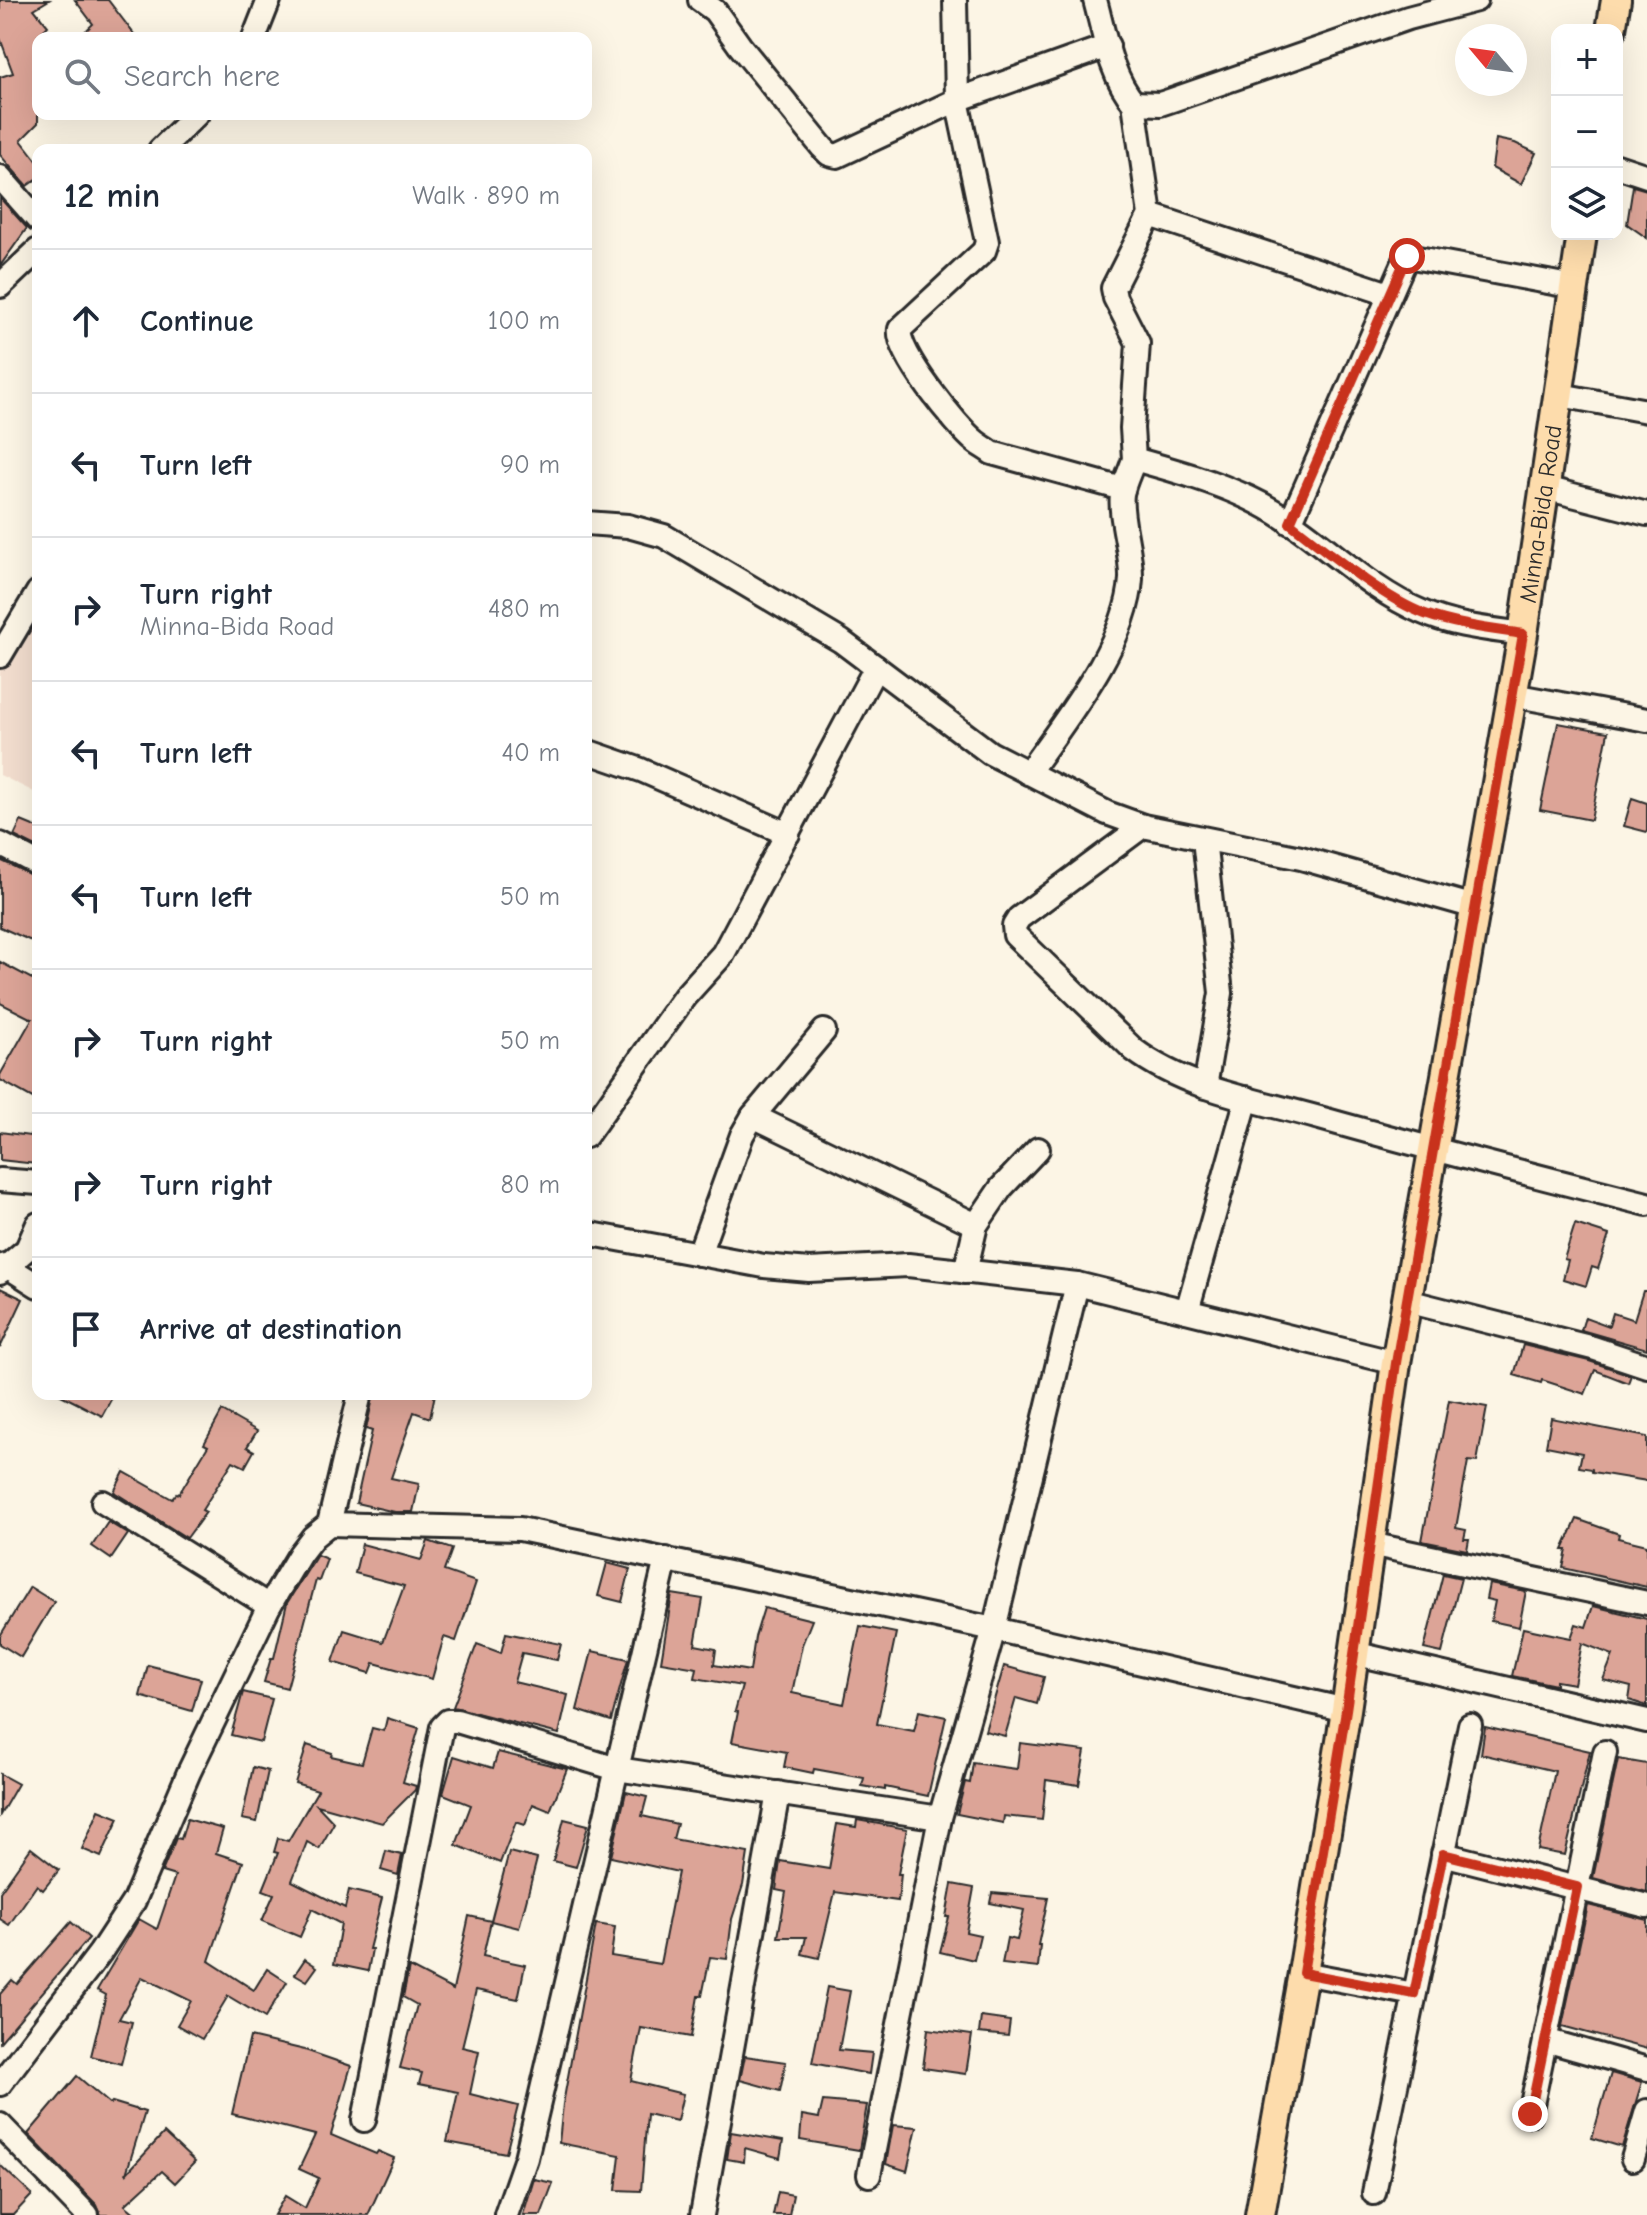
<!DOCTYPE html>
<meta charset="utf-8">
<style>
:root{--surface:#fff;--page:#f2f2f3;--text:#1f2937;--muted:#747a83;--line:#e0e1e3}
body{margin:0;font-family:"Comic Neue",sans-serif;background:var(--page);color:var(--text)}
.controls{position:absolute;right:24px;top:24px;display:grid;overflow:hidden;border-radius:16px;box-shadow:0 8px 32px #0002}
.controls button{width:72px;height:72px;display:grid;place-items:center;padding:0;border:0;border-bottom:2px solid var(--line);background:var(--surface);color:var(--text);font:40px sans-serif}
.compass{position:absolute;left:1455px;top:24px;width:72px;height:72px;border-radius:50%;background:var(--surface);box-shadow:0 8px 32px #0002;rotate:299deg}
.stop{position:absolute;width:24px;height:24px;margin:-18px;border:6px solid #c8321e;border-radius:50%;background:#fff}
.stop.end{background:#c8321e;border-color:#fff;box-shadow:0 2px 8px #0008}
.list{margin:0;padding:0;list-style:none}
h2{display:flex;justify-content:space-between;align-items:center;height:104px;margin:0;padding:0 32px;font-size:34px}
h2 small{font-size:26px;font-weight:400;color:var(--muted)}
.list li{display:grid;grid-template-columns:52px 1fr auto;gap:24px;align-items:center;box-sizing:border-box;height:144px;padding:0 32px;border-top:2px solid var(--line)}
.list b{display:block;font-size:30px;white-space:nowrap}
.list p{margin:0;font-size:26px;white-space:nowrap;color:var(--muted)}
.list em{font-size:26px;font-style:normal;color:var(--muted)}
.icon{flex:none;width:44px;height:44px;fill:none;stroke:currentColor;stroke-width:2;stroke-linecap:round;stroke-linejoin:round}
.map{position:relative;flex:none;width:1647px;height:2215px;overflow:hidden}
.search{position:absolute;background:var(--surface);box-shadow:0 8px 32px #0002;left:32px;top:32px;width:560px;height:88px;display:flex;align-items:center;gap:20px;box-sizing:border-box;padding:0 28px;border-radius:16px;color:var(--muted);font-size:30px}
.panel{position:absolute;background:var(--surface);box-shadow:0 8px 32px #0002;left:32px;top:144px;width:560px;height:1256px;border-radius:16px}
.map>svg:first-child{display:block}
</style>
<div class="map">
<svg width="1647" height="2215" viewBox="0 0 1647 2215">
<rect width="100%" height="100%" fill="#fcf5e5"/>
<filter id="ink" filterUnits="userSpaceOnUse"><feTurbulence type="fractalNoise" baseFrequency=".0125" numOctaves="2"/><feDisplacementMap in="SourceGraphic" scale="16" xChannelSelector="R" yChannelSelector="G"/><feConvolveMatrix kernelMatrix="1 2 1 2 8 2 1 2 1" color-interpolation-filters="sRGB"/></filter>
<g filter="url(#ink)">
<polygon fill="#f2ddce" points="38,609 38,794 0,775 0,657"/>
<g fill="#dca497" stroke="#2b2b2b" stroke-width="2">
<polygon points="0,0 49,0 34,9 48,26 38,36 38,123 21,140 38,162 38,178 27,186 0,155 0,77 13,73 0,38"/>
<polygon points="75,0 108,0 137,38 78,38 93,24"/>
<polygon points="1496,139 1515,143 1536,153 1521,184 1492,168"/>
<polygon points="1633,186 1647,190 1647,238 1627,224"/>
<polygon points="0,198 27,228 0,266"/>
<polygon points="1558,723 1608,732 1591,820 1540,810"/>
<polygon points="1632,798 1647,803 1647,832 1624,826"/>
<polygon points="21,821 38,828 38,848 14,836"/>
<polygon points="0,860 38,878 38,944 0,927"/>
<polygon points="0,962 38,982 38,1101 0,1080 0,1075 32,1019 0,1003"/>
<polygon points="0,1132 38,1137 36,1164 0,1160"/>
<polygon points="1575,1224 1609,1235 1598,1269 1592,1267 1586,1286 1563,1279 1568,1260 1564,1259"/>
<polygon points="0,1288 23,1299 0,1348"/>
<polygon points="1643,1291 1647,1291 1647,1349 1581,1330 1585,1317 1609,1326 1613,1313 1634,1320"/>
<polygon points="1523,1345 1589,1361 1631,1375 1628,1383 1595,1370 1585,1394 1542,1380 1541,1383 1514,1375"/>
<polygon points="59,1394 114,1394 102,1416"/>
<polygon points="374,1394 435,1394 430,1418 414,1412 391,1478 419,1484 413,1512 395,1512 356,1503 372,1431 366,1429"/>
<polygon points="1449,1400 1487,1407 1477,1462 1468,1461 1456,1528 1466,1530 1464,1539 1469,1539 1467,1550 1422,1541"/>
<polygon points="222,1411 257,1431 247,1447 254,1451 245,1467 233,1461 202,1510 206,1512 187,1538 114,1492 124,1472 172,1499 177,1493 179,1494 208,1446 204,1444"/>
<polygon points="1551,1418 1647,1437 1647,1481 1592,1472 1592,1469 1579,1467 1582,1453 1546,1446"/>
<polygon points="1577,1519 1619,1534 1618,1538 1647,1545 1647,1587 1563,1568 1567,1550 1563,1550"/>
<polygon points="108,1522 128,1534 111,1559 92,1546"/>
<polygon points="428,1541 452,1549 444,1571 476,1582 456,1641 444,1637 432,1679 374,1663 370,1673 333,1662 344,1630 383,1642 404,1586 355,1573 362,1544 421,1560"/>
<polygon points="317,1555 327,1559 319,1581 316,1580 287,1688 264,1682 271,1658 274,1658 287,1603"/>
<polygon points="607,1563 630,1569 622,1602 598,1596"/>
<polygon points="1443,1574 1461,1578 1442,1653 1424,1649"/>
<polygon points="1489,1584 1526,1591 1519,1627 1491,1621 1495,1601 1486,1599"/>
<polygon points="30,1587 54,1602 21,1657 0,1644 0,1636"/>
<polygon points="672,1594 703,1599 695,1645 716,1649 714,1665 750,1671 755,1637 764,1608 812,1620 802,1645 792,1693 844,1704 860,1626 896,1633 877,1724 914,1731 919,1711 946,1717 928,1796 885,1787 885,1790 862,1786 864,1778 814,1769 813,1773 784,1767 787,1752 732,1742 738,1712 735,1711 742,1686 695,1678 697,1668 661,1662"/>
<polygon points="1593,1606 1647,1619 1647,1706 1629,1700 1631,1687 1603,1680 1613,1655 1582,1643 1574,1684 1556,1681 1556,1685 1512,1676 1523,1628 1571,1638 1576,1624 1586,1627"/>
<polygon points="506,1633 561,1644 557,1660 522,1653 514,1682 568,1695 559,1734 453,1707 477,1644 501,1653"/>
<polygon points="592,1651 628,1659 611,1721 577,1710"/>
<polygon points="148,1665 201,1679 192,1711 140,1696"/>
<polygon points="1004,1666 1044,1677 1037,1704 1016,1698 1005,1736 985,1731"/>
<polygon points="243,1692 272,1699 261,1742 231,1735"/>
<polygon points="387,1718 419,1728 403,1782 416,1786 415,1790 382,1823 317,1805 334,1823 319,1849 307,1842 292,1881 345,1908 349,1890 382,1898 369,1949 372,1949 368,1971 334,1964 341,1924 312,1909 300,1937 262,1921 274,1894 263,1890 278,1853 274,1852 278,1838 288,1841 318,1790 295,1783 307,1745 332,1753 331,1756 362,1763 372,1728 384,1731"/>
<polygon points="1485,1727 1590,1751 1565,1855 1538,1850 1555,1771 1481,1754"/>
<polygon points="1020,1743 1085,1751 1079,1785 1046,1780 1042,1820 1004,1816 1003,1823 957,1814 965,1782 970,1783 973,1763 1017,1769"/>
<polygon points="498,1752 567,1769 550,1811 533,1804 525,1825 516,1822 500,1863 456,1845 471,1805 443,1794 454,1756 493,1768"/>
<polygon points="1618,1759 1647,1764 1647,1892 1593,1878"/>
<polygon points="253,1767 268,1771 257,1822 242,1819"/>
<polygon points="0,1774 18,1784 0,1815"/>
<polygon points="626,1792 647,1797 642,1816 677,1824 673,1839 748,1853 743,1885 732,1919 727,1959 710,1957 702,1996 698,1996 691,2037 641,2028 631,2081 683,2094 677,2121 647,2114 641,2191 616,2190 620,2155 559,2143 563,2104 596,1924 615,1927 611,1956 660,1964 678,1872 611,1857"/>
<polygon points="99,1810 119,1818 101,1857 82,1849"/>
<polygon points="187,1819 223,1829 216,1853 243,1862 209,1961 254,1990 267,1969 287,1982 265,2018 228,1996 202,2039 177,2025 191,2001 142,1977 119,2019 132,2022 121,2064 91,2056 106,1995 97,1990 139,1919 157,1929 175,1876 162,1872 176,1838 181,1839"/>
<polygon points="564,1819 588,1825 576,1867 553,1861"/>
<polygon points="857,1820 907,1829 898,1874 901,1874 898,1901 835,1892 819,1958 802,1954 806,1937 778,1937 786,1892 776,1890 780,1861 829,1869 837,1824 856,1827"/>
<polygon points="31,1848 59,1870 43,1890 37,1885 9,1925 0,1919 0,1892"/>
<polygon points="386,1851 402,1855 398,1875 381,1870"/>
<polygon points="509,1852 537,1859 519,1928 491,1921"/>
<polygon points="952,1884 974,1888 966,1932 980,1935 974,1960 940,1952 949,1917 946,1917"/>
<polygon points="992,1893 1048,1898 1038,1945 1040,1945 1038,1968 1002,1964 1007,1938 1017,1940 1024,1910 990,1903"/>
<polygon points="1588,1905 1647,1920 1647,2049 1562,2026"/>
<polygon points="469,1916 491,1921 483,1956 525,1965 518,1999 476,1990 462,2047 479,2051 470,2094 518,2106 506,2153 447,2142 458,2092 419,2084 422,2073 400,2068 417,2005 403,1997 409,1967 453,1990"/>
<polygon points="71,1922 89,1938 0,2042 0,1994 12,1980 17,1984"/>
<polygon points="305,1959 317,1967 307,1981 295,1974"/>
<polygon points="827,1987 850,1991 839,2050 872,2053 869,2074 812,2063"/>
<polygon points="981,2017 1010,2021 1008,2036 979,2033"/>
<polygon points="928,2029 972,2035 966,2074 923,2068"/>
<polygon points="250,2037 305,2050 351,2066 331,2135 376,2154 378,2151 394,2158 368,2215 274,2215 285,2196 305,2208 319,2178 299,2169 315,2135 232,2114"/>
<polygon points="745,2056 786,2062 780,2091 740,2080"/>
<polygon points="1611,2073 1642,2082 1622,2147 1592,2138"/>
<polygon points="77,2076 110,2104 112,2102 145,2112 126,2174 164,2133 195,2162 175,2183 162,2171 125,2205 137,2215 101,2215 97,2205 28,2134"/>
<polygon points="823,2101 867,2105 859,2150 800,2140 802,2115 819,2118"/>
<polygon points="893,2125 917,2127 907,2171 886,2164"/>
<polygon points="731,2132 783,2141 780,2158 745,2148 744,2162 727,2159"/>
<polygon points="0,2165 32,2195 13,2215 0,2215"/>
<polygon points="534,2179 553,2183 541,2215 523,2215"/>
<polygon points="778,2192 793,2195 789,2215 773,2215"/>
</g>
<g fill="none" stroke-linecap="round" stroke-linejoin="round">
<g stroke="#2b2b2b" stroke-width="28">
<g id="minor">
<polyline points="700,0 715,11 740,46 822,147 829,154 837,156 957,100 1108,46"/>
<path d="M 955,0 L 957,100 L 987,242 L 984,251 L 900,329 C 894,350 958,428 976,442 C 981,446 987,449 992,453 L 1123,489"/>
<path d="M 1095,0 C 1104,33 1111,77 1134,103 L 1150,215 L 1113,288 L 1115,298 L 1138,343 L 1132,428 L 1134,459 C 1173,470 1213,481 1249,498 C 1312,527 1358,585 1422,612 C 1453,626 1489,629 1523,634"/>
<polyline points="254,38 269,0"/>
<polyline points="1134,103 1160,104 1172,100 1408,18 1476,0"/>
<polyline points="160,150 197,114"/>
<polyline points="1617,166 1647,176"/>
<polyline points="0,177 38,220"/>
<polyline points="1150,215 1389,294"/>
<polyline points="0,286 38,250"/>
<polyline points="1560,395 1647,411"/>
<polyline points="1545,488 1647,514"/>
<polyline points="586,523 628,526 664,536 841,641 990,753 1107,813 1143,826 1301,858 1475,907"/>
<polyline points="1290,523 1407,256 1575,287"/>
<polyline points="0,656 38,592"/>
<polyline points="1512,695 1647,720"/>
<polyline points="586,751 641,770 788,834"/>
<path d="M 1028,773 C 1064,721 1127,644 1131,579 C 1132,551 1119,518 1122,494 C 1124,482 1131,470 1134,459"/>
<path d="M 1143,826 L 1019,918 L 1014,926 L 1015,935 L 1134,1050 C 1186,1089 1255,1100 1316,1117 C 1426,1148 1536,1176 1647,1204"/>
<polyline points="1204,839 1221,993 1205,1087"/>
<polyline points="0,844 38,864"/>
<polyline points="753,1116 976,1225"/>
<polyline points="586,1136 685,996 723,954 876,667"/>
<polyline points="0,1180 38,1183"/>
<polyline points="586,1233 764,1266 809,1270 908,1265 1077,1284 1396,1363"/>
<polyline points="699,1254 742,1135 753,1116 824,1031"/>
<polyline points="5,1265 38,1286"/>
<polyline points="0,1272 27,1249 38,1224"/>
<polyline points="965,1272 976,1225 1001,1188 1038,1149"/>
<polyline points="1407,1301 1593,1348 1647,1366"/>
<polyline points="1187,1311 1247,1098"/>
<polyline points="103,1502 269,1606"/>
<polyline points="329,1524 520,1529 994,1629 1346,1710"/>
<polyline points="1370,1544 1647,1603"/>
<polyline points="1353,1653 1647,1721"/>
<polyline points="1443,1854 1647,1906"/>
<polyline points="1303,1973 1414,1994"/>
<polyline points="1545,2040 1647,2069"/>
<polyline points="0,2084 100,1953 134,1901 189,1772 269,1606 300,1554 313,1537 329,1524 360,1394"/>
<polyline points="1530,2114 1605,1752"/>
<polyline points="364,2120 442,1727 448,1721 457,1721 617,1769 940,1818"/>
<polyline points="0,2125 87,2215"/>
<polyline points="1633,2159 1647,2111"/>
<polyline points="869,2175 940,1818 994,1629 1077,1284"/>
<polyline points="1374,2193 1470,1725"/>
<polyline points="506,2215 526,2158 666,1559"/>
<polyline points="702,2215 778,1793"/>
</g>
</g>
<g stroke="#2b2b2b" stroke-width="34">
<g id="major">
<polyline points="1611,30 1616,0"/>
<path id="s1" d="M 1260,2215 L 1303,1973 L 1346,1710 L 1396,1363 L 1523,634 L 1582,234"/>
</g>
</g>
<use href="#minor" stroke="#fcf5e5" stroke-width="22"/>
<use href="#major" stroke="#fddcac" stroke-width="28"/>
</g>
</g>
<g fill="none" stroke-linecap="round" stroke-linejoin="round" filter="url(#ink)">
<path stroke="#c8321e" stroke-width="10" d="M 1407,256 L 1290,523 C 1325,550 1384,599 1425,614 C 1456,625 1490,629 1523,634 L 1396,1363 L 1346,1710 L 1303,1973 L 1414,1994 L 1443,1854 L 1577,1887 L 1530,2114"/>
</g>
<g text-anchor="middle" stroke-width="8" stroke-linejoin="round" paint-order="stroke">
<g font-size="24" fill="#2b2b2b" stroke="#fcf5e5">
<text dy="8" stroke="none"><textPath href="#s1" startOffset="1724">Minna-Bida Road</textPath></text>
</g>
</g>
</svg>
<div class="controls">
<button>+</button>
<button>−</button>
<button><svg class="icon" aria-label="layers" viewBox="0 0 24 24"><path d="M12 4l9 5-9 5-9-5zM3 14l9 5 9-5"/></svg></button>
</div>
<svg class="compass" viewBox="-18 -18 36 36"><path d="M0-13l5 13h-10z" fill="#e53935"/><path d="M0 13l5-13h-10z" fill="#747a83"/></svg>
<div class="stop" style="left:1407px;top:256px"></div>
<div class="stop end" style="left:1530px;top:2114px"></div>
<div class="search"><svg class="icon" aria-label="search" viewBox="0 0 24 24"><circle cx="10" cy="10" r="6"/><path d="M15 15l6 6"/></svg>Search here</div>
<section class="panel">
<h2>12 min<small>Walk · 890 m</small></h2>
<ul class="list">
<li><svg class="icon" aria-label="ahead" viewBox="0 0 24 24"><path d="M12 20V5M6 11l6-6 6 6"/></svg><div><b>Continue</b></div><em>100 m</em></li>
<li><svg class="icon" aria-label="left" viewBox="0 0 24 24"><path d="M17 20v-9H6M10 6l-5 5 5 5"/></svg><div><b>Turn left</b></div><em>90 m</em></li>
<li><svg class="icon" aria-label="right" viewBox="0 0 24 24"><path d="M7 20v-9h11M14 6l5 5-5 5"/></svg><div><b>Turn right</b><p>Minna-Bida Road</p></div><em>480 m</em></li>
<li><svg class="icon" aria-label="left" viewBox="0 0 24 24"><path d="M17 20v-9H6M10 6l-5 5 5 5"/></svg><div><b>Turn left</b></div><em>40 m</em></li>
<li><svg class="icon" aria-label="left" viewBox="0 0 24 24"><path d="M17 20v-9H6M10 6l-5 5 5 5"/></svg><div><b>Turn left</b></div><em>50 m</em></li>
<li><svg class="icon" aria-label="right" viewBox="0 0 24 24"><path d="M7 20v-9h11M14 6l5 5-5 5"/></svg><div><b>Turn right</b></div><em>50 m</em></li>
<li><svg class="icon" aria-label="right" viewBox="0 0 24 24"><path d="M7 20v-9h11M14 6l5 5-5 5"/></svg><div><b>Turn right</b></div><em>80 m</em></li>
<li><svg class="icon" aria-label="arrive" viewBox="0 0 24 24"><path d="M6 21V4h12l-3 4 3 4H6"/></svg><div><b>Arrive at destination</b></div></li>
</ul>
</section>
</div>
